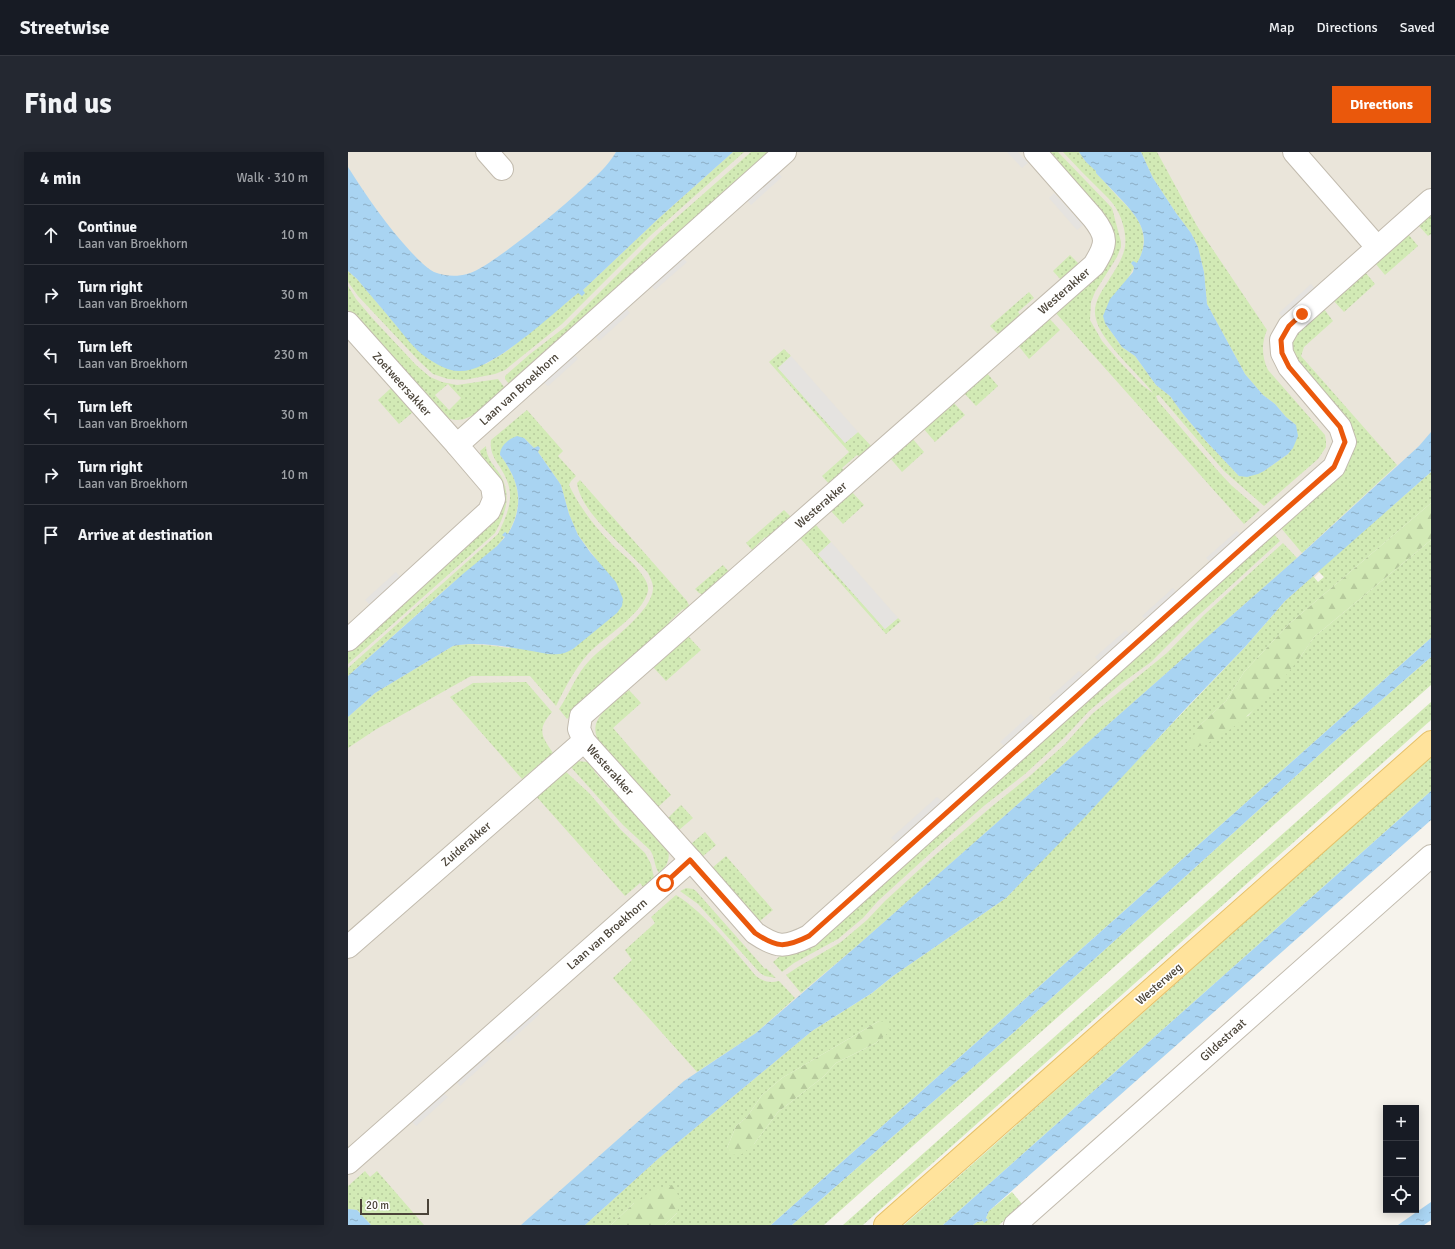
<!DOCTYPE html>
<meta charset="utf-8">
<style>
:root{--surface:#171b24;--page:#242831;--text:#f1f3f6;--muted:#9ea1a6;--line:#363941;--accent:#ea580c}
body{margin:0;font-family:Signika,sans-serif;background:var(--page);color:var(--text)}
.controls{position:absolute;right:12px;bottom:12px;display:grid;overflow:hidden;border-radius:0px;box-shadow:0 2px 10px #0003}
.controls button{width:36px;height:36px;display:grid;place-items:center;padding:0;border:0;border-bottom:1px solid var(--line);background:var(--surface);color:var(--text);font:20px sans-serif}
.scale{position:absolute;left:12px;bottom:10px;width:69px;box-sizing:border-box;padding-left:4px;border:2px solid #4b4439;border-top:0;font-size:11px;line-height:14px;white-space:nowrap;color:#4b4439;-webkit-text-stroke:3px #fff;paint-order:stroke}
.stop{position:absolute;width:12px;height:12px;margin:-9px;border:3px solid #ea580c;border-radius:50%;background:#fff}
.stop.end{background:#ea580c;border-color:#fff;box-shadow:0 1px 4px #0008}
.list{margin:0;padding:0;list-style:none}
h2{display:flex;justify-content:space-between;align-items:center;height:52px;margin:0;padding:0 16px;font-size:17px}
h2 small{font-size:13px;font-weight:400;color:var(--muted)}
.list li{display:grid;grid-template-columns:26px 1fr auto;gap:12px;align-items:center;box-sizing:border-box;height:60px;padding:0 16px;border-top:1px solid var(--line)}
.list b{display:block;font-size:15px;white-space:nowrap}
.list p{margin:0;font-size:13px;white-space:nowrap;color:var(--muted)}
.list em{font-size:13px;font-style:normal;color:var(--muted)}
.icon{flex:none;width:22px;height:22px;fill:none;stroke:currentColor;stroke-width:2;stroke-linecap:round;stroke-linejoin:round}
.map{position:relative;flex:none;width:1083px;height:1073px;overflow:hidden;border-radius:0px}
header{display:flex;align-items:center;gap:24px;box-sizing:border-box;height:56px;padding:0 20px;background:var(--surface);border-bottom:1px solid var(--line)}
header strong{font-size:19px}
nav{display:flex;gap:22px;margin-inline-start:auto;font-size:14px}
.intro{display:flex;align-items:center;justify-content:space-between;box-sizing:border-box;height:96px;padding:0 24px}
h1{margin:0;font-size:28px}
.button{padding:10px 18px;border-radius:0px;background:var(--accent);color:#fff;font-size:14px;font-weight:700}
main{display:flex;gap:24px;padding:0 24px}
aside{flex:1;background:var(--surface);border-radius:0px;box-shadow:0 2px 10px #0003}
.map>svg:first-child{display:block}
</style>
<header>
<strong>Streetwise</strong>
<nav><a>Map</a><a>Directions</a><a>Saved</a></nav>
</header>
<div class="intro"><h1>Find us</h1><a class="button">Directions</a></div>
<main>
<aside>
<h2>4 min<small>Walk · 310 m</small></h2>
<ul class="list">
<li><svg class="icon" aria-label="ahead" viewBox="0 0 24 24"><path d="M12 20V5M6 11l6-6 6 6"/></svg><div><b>Continue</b><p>Laan van Broekhorn</p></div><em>10 m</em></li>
<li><svg class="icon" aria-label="right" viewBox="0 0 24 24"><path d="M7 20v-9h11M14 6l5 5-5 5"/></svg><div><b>Turn right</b><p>Laan van Broekhorn</p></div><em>30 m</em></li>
<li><svg class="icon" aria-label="left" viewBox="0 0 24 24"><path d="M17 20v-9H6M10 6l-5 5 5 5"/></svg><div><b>Turn left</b><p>Laan van Broekhorn</p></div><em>230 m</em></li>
<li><svg class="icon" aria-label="left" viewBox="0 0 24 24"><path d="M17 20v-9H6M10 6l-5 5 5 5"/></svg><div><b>Turn left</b><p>Laan van Broekhorn</p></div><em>30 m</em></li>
<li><svg class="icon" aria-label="right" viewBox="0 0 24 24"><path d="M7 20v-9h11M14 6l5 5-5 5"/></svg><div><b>Turn right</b><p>Laan van Broekhorn</p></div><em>10 m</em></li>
<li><svg class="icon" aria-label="arrive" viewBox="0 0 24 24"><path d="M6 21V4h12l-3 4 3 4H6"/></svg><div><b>Arrive at destination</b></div></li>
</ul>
</aside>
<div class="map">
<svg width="1083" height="1073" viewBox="0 0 1083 1073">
<defs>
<pattern id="green-dots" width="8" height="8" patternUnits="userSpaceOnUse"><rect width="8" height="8" fill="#d2eab5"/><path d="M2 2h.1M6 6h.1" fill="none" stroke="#b6ca9c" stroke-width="1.8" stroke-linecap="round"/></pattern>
<pattern id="forest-firs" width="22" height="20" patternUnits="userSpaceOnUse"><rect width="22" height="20" fill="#d2eab5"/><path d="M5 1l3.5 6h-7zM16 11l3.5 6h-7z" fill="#b6ca9c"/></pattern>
<pattern id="water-ripples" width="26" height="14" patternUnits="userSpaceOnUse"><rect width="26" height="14" fill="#a9d4f2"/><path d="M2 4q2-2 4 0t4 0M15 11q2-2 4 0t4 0" fill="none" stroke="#8caec5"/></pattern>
</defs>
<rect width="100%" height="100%" fill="#f6f3ec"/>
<polygon fill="#eae5da" points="0,0 1083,0 1083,320 984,407 967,425 937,449 658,746 545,824 464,879 362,964 237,1073 0,1073"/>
<g fill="url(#green-dots)" fill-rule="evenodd">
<polygon points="385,0 396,0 303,83 214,172 157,218 147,222 116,228 100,227 85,222 72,210 10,144 0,130 0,119 9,127 65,193 138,212 159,199 231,140 234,144 235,138 311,66"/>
<polygon points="403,0 422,0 161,232 157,227 157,224 182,202 217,175 311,81"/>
<path d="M 696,0 L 710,0 L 764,56 L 773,90 L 773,95 L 769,105 L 747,140 L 743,150 L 742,168 L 754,189 L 771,209 L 794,233 L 805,241 C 791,222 753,190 748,167 C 744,154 752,141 759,131 C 765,121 773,110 776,99 C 780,87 775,68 769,58 C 765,50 757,43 751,37 C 739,25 727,13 715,0 L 731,0 L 738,10 L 749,19 L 748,21 C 755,28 762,36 769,44 C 790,64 805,82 789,112 L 783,111 L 786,115 L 757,171 L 774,195 L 787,204 L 808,233 L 822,244 L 835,262 L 857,288 L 891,324 L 916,319 L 940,302 L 948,273 L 938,265 L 927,252 L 915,243 L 897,222 L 859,152 L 856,120 L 850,95 L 843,81 L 828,61 L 805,26 L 793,0 L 809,0 L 849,74 L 919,178 C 913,191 914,206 920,218 L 977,283 L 978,289 L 978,295 L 970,307 L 916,354 L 876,319 L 811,243 L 808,244 L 810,249 L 870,319 L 883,333 L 912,358 L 896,372 L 706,159 L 760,109 Z"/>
<polygon points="1083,61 1083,82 1080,84 1070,73"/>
<polygon points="1060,82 1070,94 1037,123 1027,111"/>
<polygon points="722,103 731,112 713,128 705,119"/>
<polygon points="1017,120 1027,132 996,160 985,148"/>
<path d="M 0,134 L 8,147 L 25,167 L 68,213 L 82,225 L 94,230 L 109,233 L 150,227 L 157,236 C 143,248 120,276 100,266 C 96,265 93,261 90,259 L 0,158 ZM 100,232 L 113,246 L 101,258 L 87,243 Z"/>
<polygon points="681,140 686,146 670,160 673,164 651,183 642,174"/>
<polygon points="976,157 985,169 956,195 953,204 1049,313 954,401 933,376 993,323 1003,304 1006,293 946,208 943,191 949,181"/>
<polygon points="700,165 712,178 681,207 669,192"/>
<polygon points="436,197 443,204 430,216 497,291 510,280 524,295 513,306 509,303 494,316 497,320 482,333 474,324 501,300 421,210"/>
<polygon points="638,220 650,234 628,254 615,240"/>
<polygon points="43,236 65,260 51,272 30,248"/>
<polygon points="605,250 617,263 587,290 575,276"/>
<path d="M 179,258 L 215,299 L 210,304 L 228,324 L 223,329 L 221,333 C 231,354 246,374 262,390 C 272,401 284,408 292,420 C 296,425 301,432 300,439 C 295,462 256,485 240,502 C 226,518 217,536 208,554 L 182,524 L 123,524 L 27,578 L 0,596 L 0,565 L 27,541 L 105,494 C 124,490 143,494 161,496 L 254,415 L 230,383 L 221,362 L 213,333 L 190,300 L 192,297 L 186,296 L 176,286 C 160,286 159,289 152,303 C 172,329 177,353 159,383 L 157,380 C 156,393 134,407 124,415 C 81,450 41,488 0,524 L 0,516 L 150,382 C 160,361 168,344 156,322 C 150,310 141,303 143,288 Z"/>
<polygon points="564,286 576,300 554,320 542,306"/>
<path d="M 138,294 C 138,307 147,314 153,324 C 164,344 157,363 147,381 L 0,512 L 0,499 L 143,373 L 148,366 L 132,299 Z"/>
<path d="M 1083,320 L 1083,351 L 941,472 L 896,520 L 878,549 L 850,575 L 900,564 L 953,504 L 966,485 L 1083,388 L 1083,486 L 423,1073 L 317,1073 L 329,1061 L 286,1051 L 263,1073 L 237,1073 L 311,1006 L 464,879 L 524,841 L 545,824 L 658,746 L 897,495 L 937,449 L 965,424 L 970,430 L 976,425 L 970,419 ZM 531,869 L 541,879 L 528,891 L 488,911 L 475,925 L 430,960 L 406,992 L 379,996 L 388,974 L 399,965 L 414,943 L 434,926 Z"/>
<path d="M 232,328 L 339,449 L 342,455 L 339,460 L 335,457 L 321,470 L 324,474 L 219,567 L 211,557 C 222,541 228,522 242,508 C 257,492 305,460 305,436 C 305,430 302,426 300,421 C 280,397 233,362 229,331 Z"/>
<polygon points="503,339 516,353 495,372 482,358"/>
<polygon points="436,358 444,366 420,388 417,385 404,398 398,391"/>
<polygon points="467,372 483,390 470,402 537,477 550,466 553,469 538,482 452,386"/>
<polygon points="926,382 932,389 842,471 803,510 774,531 741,559 717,585 677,622 637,653 588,696 530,749 515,766 490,787 446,811 434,820 425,810"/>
<polygon points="935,391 949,406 510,793 453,841 438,823 450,815 493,790 519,768 537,749 585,705 642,656 683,623 717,592 744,562 819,501 856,463"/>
<polygon points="375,413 382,421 356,443 351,441 347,437"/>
<polygon points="340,484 353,498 318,529 305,515"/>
<polygon points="1083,505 1083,533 476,1073 444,1073 559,972 665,881 982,593"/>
<path d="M 178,530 L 204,560 C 189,577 193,584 205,601 L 174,627 L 102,545 L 125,531 Z"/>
<path d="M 281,538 L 293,551 L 265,576 L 323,643 L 310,655 L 252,591 C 236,568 265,551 281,538 Z"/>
<polygon points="1083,550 1083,568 515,1073 495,1073"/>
<polygon points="1083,605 1083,639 595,1073 556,1073"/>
<path d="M 229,609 L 240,610 L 249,616 L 246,619 L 261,636 L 265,633 L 319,695 C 323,705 320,714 311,721 C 306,714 307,705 302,698 L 275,673 L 221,613 Z"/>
<polygon points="216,618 241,641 273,678 297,701 303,712 306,726 295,735 292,731 277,744 187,643"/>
<polygon points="333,653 345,666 331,678 320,666"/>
<polygon points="357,680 368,693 354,705 343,692"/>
<polygon points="378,704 425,758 412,769 364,716"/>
<polygon points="338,736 345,737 348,739 417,817 418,816 428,826 417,824 412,821 350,752 332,739"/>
<path d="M 328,743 C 357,761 386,798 408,824 C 416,830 422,831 431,829 L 447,846 L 408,881 L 349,920 L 265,826 L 284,808 L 277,798 L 307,771 L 303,765 Z"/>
<polygon points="17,1019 22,1025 29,1019 76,1073 23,1073 9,1058 0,1057 0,1034"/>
<polygon points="664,1040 674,1052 651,1073 625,1073 629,1070 640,1068 638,1066 641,1059"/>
</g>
<g fill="url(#forest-firs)">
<path d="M 1083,351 L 1083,388 L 966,485 C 942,522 907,563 869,586 C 861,591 852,594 844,597 L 840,596 L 850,575 L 878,549 L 896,520 L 941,472 Z"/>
<polygon points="531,869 538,870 542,879 528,891 488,911 475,925 430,960 406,992 394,1002 383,1003 379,996 388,974 399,965 414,943 434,926"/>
<polygon points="324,1033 333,1048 329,1061 317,1073 263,1073 286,1051 305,1038"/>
</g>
<g fill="#e5e3e0">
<polygon points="659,0 670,0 680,11 674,16"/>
<polygon points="429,19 434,25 403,53 398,47"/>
<polygon points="706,41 735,73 729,78 701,46"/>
<polygon points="333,104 339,110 307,138 302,132"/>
<polygon points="963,132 968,138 936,167 931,161"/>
<polygon points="277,155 282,161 251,189 246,183"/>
<polygon points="225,201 230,207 200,234 194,229"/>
<polygon points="443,204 510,280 497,291 430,216"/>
<polygon points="889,379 894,384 863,411 858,406"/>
<polygon points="483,390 550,466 537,477 470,402"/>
<polygon points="48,420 53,426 22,453 17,448"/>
<polygon points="825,436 830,442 799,469 794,464"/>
<polygon points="778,478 783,484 752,511 747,505"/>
<polygon points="731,519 737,524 706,552 701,546"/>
<polygon points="683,562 688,568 657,595 652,590"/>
<polygon points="589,645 595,650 548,691 543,686"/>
<polygon points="187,857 192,862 160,891 155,885"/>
<polygon points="138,901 143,906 112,934 107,928"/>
<polygon points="94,940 100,945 68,974 62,968"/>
</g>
<g fill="url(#water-ripples)">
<path d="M 268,0 L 385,0 L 311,66 L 235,138 L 237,141 L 234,144 L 230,141 C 205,161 142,222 110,219 C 100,219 88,212 79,206 C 66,197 56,183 46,171 C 34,156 21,142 9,127 L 0,119 L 0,15 C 19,45 39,74 63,100 C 70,107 77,115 86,120 C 95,124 109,125 119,122 C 133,118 146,107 158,99 C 185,79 211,58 235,36 C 247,25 260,14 268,0 Z"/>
<path d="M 731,0 L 793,0 L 805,26 L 828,61 L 843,81 L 850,95 L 856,120 L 859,152 L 897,222 L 915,243 L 927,252 L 938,265 L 948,273 L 950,284 L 945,296 L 940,302 L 916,319 L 910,322 L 899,325 L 891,324 L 857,288 L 835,262 L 822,244 L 808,233 L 787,204 L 774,195 L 757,171 L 755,164 L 762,147 L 785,120 L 786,115 L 783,111 L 785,109 L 789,111 C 806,82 789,64 769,43 C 762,36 755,28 748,21 L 748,19 L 738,10 Z"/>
<polygon points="1083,280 1083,320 937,449 897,495 841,553 737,665 658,746 545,824 524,841 464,879 311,1006 237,1073 173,1073 336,929 408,881 510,793 949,406 1071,294"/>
<path d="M 169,284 L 176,286 L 186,296 L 190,294 L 192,296 L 190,300 L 213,333 L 221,362 L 230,383 L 242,400 L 268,430 L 275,447 L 274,454 L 269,461 L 225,497 C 216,502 210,503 200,502 C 171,497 134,488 105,494 L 27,541 L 0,565 L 0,524 L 116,421 L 149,394 L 157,385 L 154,383 L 157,380 L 160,382 C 177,353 172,329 152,303 C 152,293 161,287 169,284 Z"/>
<polygon points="1083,486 1083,505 982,593 665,881 559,972 444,1073 423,1073"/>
<polygon points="1083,639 1083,668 641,1059 638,1066 640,1068 636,1071 635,1069 629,1070 625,1073 595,1073"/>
<polygon points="1083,1050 1083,1068 1076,1073 1050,1073"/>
<polygon points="0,1057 9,1058 23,1073 0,1073"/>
</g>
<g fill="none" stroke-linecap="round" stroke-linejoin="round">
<g stroke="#c2bbae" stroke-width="24">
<g id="street">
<polyline points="139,0 154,17"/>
<polyline points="946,0 1029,95"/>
<polyline points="0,171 109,293"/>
<polyline points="0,488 141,359 146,347 144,334 109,293 437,0"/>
<path d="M 343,708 L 236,589 L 231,577 L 233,564 L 746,113 C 759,92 760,85 745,66 L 687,0"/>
<polyline points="0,795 236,589"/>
<path d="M 0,1011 L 343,708 L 407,781 C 429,796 437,796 461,784 L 903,388 L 986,315 L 997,290 L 992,275 L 941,215 L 934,201 L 933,188 L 941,174 L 1083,48"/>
<polyline points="667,1073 1083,704"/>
</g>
</g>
<g stroke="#e6c16a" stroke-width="24">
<polyline id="primary" points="537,1073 1083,590"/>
</g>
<use href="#street" stroke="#fff" stroke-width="22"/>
<use href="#primary" stroke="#ffe39c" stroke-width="22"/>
</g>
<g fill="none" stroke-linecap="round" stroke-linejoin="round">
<path stroke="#ea580c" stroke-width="5" d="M 317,731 L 342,708 L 407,781 C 429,796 437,796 461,784 L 903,388 L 986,315 L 997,290 L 992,275 L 941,215 L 934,201 L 933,188 L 941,174 L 954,162"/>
</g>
<g text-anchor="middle" stroke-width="3.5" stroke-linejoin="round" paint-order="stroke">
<g font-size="12" fill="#4b4439" stroke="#fff">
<text transform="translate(716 139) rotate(-41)" y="4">Westerakker</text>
<text transform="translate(54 232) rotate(48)" y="4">Zoetweersakker</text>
<text transform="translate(171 237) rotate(-42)" y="4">Laan van Broekhorn</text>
<text transform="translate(473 353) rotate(-41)" y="4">Westerakker</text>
<text transform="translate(262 618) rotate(48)" y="4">Westerakker</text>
<text transform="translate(118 692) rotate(-41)" y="4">Zuiderakker</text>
<text transform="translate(259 782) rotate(-41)" y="4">Laan van Broekhorn</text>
<text transform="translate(811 832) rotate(-41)" y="4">Westerweg</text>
<text transform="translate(875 888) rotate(-42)" y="4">Gildestraat</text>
</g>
</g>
</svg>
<div class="controls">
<button>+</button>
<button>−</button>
<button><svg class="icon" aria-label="locate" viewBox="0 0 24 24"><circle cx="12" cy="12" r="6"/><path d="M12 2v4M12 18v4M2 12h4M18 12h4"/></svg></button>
</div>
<div class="scale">20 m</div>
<div class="stop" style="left:317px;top:731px"></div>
<div class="stop end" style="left:954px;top:162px"></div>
</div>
</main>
